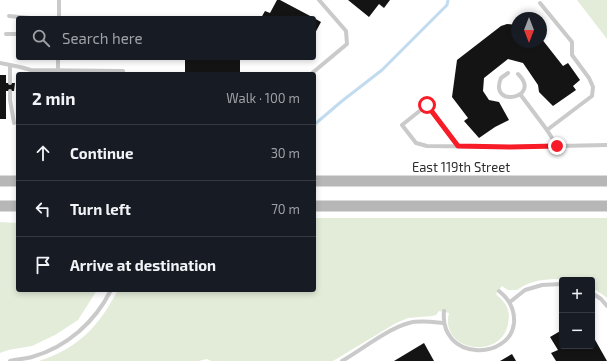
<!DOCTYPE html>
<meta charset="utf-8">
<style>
:root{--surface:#171b24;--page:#242831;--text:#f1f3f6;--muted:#9ea1a6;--line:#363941}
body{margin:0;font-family:"Exo 2",sans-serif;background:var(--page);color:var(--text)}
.controls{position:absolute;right:12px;bottom:12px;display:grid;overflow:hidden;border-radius:4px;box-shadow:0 2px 6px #0003}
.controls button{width:36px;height:36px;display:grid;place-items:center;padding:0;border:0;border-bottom:1px solid var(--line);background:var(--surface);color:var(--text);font:20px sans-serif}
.compass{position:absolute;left:511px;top:12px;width:36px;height:36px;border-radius:50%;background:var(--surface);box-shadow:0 2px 6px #0003;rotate:180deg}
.stop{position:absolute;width:12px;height:12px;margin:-9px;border:3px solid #f71c27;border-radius:50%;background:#fff}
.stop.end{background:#f71c27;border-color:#fff;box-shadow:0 1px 4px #0008}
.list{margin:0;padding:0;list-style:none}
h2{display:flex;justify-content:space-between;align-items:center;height:52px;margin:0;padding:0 16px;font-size:17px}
h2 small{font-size:13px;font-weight:400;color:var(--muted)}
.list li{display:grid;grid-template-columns:26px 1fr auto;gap:12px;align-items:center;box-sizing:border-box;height:56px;padding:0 16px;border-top:1px solid var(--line)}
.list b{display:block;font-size:15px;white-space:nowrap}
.list em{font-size:13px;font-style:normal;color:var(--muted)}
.icon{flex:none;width:22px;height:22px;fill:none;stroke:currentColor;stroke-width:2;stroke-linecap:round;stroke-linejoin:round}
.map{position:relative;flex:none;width:607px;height:361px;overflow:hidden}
.search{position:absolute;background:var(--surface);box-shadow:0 2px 6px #0003;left:16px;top:16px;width:300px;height:44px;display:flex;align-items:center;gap:10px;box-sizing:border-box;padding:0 14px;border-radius:4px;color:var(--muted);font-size:15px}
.panel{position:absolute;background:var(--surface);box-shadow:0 2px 6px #0003;left:16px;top:72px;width:300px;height:220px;border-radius:4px}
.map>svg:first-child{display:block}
</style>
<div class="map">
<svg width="607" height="361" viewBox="0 0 607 361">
<rect width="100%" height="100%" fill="#fff"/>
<g fill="#e3ecd9">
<polygon points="577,0 607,0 607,39"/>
<path d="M 314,218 L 607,218 L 607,298 L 602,294 L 592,288 L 592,280 C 568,280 538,274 517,290 L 508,290 L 502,286 L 496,294 C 506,303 511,309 508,324 C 501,361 439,351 449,313 L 439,311 L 436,315 L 432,316 L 408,318 L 396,323 L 333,361 L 211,361 L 207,359 L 199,361 L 39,361 C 79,348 99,326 118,290 L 314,290 Z"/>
<polygon points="0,222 18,223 18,290 97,290 78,320 55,335 32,346 8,350 0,353"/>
</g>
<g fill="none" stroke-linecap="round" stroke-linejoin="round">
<polyline stroke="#c2dcef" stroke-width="3" points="315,124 342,101 382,70 447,5 448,0"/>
</g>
<g fill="#141414">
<polygon points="277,0 280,0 314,18 261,18 265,11 270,13"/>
<polygon points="348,0 390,0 384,8 379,4 369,17"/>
<polygon points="314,18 321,22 314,35"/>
<polygon points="507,24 517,25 517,42 541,42 541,38 563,66 568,63 580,80 573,86 576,90 553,106 539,92 538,85 523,63 508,59 484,78 483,91 489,100 499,102 509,120 495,127 479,138 464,121 468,118 452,97 457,60 501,26"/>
<rect x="185" y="58" width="55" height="16"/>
<polygon points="0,75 6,75 6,83 15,83 14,91 6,91 6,119 0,119"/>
<polygon points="562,330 562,346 592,346 592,339 594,338 607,361 556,361 551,353 558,350 550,337"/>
<polygon points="424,343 434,361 394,361"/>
<polygon points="512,354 516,361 500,361"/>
</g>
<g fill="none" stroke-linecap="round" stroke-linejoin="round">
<g stroke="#cacaca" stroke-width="4">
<polyline points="540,3 572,42 572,55 589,78 593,87 592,96 547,130 557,146"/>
<polyline points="9,16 30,18"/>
<polyline points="59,18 59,0"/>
<polyline points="6,34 18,34"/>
<polyline points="0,63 20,67 31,70 123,71 123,74"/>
<polyline points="58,70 58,58"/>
<path d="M 508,73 L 501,78 C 488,109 543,98 518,74"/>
<polyline points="311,74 347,44 346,31 319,0"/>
<polyline points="10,83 10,65"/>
<polyline points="10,91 10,100 14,123"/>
<polyline points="520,94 547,130"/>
<polyline points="458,146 427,105 402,125 416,143 427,146 510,147 607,145"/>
<polyline points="592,293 601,299 607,306"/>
<polyline points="510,302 525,290 542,285 562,284"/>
<path d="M 444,311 C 439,361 510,361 514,323 C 515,309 509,299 499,291"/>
<path d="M 10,361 C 17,359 25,359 32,357 C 67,347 95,322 111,290"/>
<path d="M 342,361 C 361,350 389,328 409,323 C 420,320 432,322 443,323"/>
</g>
<g stroke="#b7b7b7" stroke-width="11">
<polyline points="0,181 18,181"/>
<polyline points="314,181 607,181"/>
<polyline points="0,206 18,206"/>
<polyline points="314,206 607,206"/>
</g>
</g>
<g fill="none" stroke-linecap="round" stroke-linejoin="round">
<polyline stroke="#f71c27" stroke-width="5" points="427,105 458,146 510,147 557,146"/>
</g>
<g text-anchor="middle" stroke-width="4" stroke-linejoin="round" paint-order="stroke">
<g font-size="13" fill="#2d2d2d" stroke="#fff">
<text x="461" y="172">East 119th Street</text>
</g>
</g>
</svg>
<div class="controls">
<button>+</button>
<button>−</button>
</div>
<svg class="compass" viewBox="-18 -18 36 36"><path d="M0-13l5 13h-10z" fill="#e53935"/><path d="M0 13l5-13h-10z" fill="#9ea1a6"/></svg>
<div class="stop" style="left:427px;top:105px"></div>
<div class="stop end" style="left:557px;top:146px"></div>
<div class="search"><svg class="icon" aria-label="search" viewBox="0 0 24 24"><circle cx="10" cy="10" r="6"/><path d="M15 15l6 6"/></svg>Search here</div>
<section class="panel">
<h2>2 min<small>Walk · 100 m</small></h2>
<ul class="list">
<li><svg class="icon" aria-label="ahead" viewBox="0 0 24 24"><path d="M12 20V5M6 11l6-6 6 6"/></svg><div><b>Continue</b></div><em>30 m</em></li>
<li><svg class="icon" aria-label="left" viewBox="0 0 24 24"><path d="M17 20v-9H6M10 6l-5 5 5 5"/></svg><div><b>Turn left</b></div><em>70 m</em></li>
<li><svg class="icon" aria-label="arrive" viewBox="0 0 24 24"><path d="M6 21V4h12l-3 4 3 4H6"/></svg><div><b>Arrive at destination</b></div></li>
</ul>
</section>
</div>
